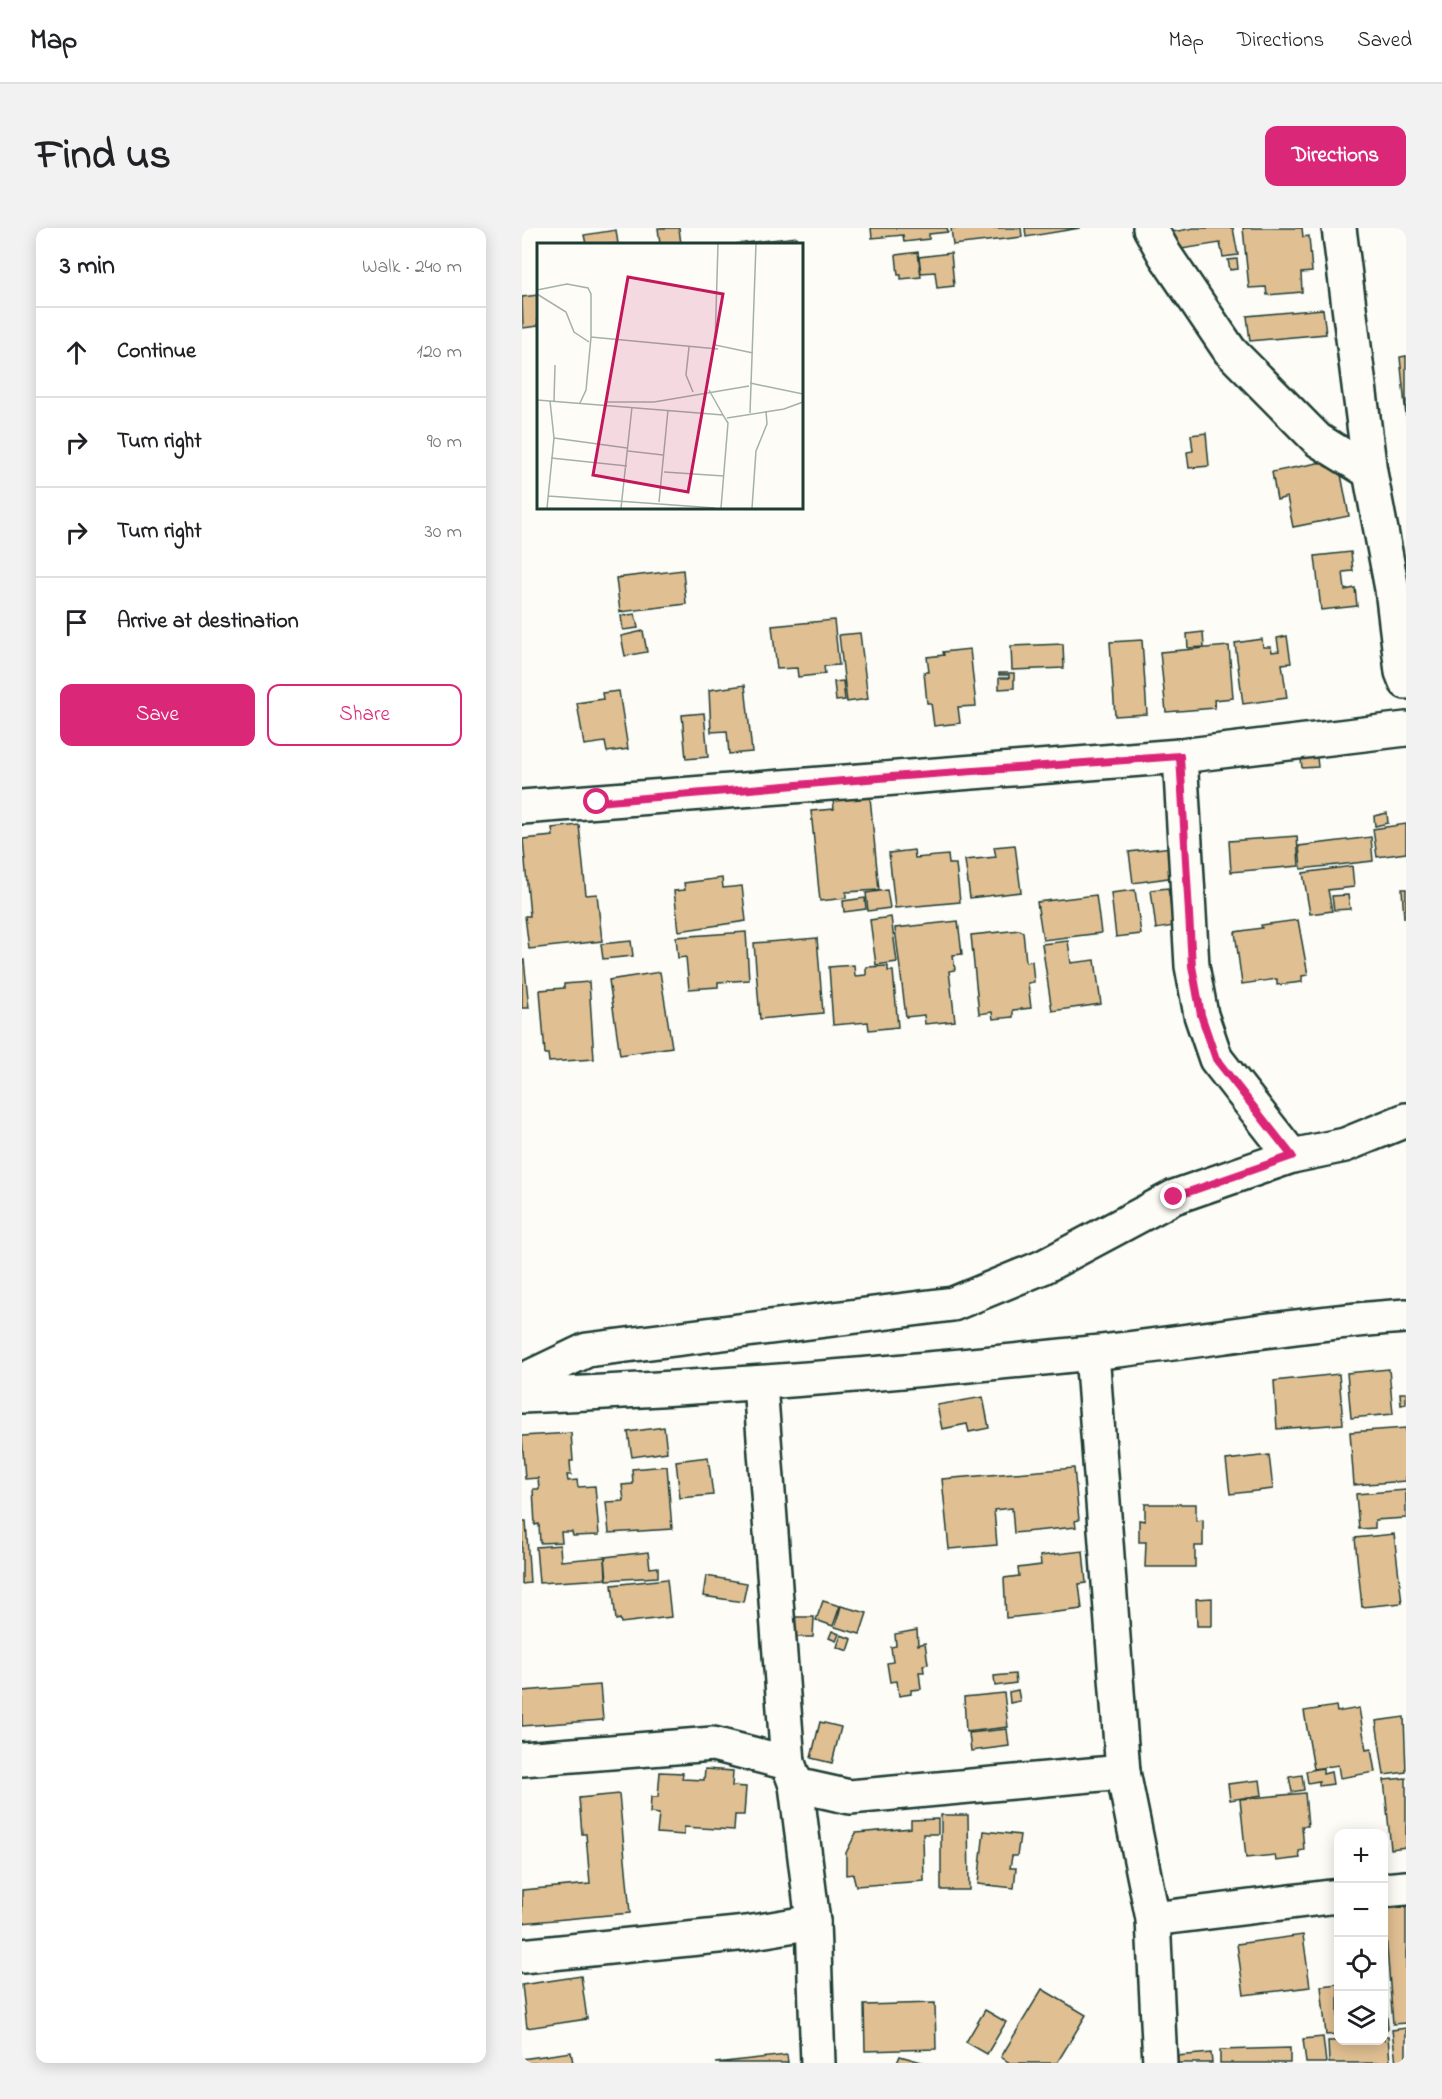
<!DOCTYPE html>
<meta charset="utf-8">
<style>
:root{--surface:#fff;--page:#f2f2f2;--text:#202124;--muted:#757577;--line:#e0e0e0;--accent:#db2777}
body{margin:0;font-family:"Indie Flower",sans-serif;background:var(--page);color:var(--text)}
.controls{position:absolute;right:18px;bottom:18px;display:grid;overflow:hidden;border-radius:12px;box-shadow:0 3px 15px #0003}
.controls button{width:54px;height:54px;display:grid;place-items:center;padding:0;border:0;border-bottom:2px solid var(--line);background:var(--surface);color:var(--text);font:30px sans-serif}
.stop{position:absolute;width:18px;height:18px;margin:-14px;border:4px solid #db2777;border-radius:50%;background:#fff}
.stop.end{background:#db2777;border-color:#fff;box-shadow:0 2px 6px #0008}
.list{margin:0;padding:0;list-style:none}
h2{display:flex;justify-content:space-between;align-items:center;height:78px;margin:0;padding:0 24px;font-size:26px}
h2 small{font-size:20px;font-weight:400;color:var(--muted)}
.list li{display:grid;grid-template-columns:39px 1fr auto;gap:18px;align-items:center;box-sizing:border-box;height:90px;padding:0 24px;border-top:2px solid var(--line)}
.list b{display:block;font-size:22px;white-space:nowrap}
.list em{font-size:20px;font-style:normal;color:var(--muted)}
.actions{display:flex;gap:12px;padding:18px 24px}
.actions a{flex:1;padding:14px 0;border:2px solid var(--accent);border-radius:12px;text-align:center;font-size:21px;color:var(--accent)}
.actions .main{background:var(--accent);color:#fff}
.icon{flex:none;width:33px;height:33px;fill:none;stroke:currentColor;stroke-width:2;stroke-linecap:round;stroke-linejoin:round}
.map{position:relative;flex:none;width:884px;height:1835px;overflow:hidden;border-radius:12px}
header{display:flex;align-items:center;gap:36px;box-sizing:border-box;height:84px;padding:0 30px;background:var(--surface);border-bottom:2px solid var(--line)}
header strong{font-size:28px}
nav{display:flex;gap:33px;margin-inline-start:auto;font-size:21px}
.intro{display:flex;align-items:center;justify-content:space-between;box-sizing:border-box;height:144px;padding:0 36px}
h1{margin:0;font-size:42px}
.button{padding:15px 27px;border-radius:12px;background:var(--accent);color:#fff;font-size:21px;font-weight:700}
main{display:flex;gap:36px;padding:0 36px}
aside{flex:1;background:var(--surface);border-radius:12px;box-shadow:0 3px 15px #0003}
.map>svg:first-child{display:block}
</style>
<header>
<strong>Map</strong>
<nav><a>Map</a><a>Directions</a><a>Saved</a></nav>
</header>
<div class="intro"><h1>Find us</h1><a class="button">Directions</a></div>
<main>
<aside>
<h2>3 min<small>Walk · 240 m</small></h2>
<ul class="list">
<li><svg class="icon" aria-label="ahead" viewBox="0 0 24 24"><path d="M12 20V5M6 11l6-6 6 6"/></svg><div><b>Continue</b></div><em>120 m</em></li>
<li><svg class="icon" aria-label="right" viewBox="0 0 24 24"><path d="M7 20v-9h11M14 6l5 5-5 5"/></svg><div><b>Turn right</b></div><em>90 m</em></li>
<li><svg class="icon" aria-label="right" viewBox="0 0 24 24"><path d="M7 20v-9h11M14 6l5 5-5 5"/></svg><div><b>Turn right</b></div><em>30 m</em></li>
<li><svg class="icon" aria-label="arrive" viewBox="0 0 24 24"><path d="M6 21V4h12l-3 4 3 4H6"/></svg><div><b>Arrive at destination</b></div></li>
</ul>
<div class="actions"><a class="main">Save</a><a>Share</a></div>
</aside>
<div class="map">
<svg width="884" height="1835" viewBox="0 0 884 1835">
<rect width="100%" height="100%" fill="#fdfcf7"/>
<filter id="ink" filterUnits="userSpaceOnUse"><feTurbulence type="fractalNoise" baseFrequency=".0167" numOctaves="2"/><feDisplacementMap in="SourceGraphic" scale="12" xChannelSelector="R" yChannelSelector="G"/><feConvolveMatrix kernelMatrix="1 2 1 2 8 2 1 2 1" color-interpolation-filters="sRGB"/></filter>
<g filter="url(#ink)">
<g fill="#e0bf92" stroke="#1f3d34" stroke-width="1.5">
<polygon points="136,0 157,0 159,16 138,16"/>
<polygon points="349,0 425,0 426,4 407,6 407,11 382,14 381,7 350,10"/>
<polygon points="429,0 499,0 500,9 431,17"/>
<polygon points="503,0 558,0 504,9"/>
<polygon points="672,0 711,0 716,27 701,29 698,15 653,22 650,4"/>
<polygon points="721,0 780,0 781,9 787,8 790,44 779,45 780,64 745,67 744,59 727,60"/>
<polygon points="94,2 96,16 64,16 62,7"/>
<polygon points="275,9 276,16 214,16"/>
<polygon points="396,24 399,49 379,51 379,47 376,47 374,27"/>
<polygon points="429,25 432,58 415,60 413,44 399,45 397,29"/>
<polygon points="715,31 716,41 708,42 706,32"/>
<polygon points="16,67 16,98 1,100 0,69"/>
<polygon points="801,81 804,106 728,113 725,88"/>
<polygon points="884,128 884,188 878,129"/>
<polygon points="684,205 687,238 667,240 665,224 671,223 669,207"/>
<polygon points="816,231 827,288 771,299 765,269 755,272 750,244"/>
<polygon points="829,324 831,343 821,344 823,362 833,360 835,378 799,382 793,328"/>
<polygon points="161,342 164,376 98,384 94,350"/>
<polygon points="113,386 116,400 101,402 99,388"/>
<polygon points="312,392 317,437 302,438 303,446 276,449 275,440 255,441 250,398"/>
<polygon points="121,403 125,424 103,428 99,408"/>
<polygon points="681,404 682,419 666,420 665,406"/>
<polygon points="338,405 346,471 325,474 317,407"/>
<polygon points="765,408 769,435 760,436 765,470 721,476 713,415 740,411 741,419 749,419 750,424 757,423 755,410"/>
<polygon points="620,412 625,486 593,488 588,414"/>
<polygon points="541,416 542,440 490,442 489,418"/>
<polygon points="707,418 711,470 692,472 693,480 644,484 638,424"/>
<polygon points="448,421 454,478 436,479 438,495 412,498 409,475 405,475 402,444 407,444 405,429 422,427 421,424"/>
<polygon points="477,445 492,445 492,460 477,461 477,450 487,450 487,447 477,447"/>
<polygon points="321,453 323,472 314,473 312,454"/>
<polygon points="223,457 230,524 207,526 205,503 189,504 187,462"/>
<polygon points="97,463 106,521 85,524 83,514 62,517 55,475 81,471 80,465"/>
<polygon points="182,485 186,529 164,531 160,487"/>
<polygon points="794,521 796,539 780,540 778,522"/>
<polygon points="348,569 357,662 324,664 324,670 298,673 289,583 312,581 311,572"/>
<polygon points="865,585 866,595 853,598 852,588"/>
<polygon points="884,596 884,625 855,629 851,601"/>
<polygon points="57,597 64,667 75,666 80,713 7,721 3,688 8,688 1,611 31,608 30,600"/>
<polygon points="775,608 777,638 709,644 707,613"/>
<polygon points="849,609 851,633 779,641 777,618"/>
<polygon points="493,617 499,664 448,670 443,632 474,629 472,619"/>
<polygon points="650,619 653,649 611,655 607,624"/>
<polygon points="392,622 393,630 426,627 427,636 434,636 438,674 373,680 367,625"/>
<polygon points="830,638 832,659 806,662 810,683 788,686 781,645"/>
<polygon points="200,650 201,660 220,658 224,693 157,703 152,663 163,662 162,655"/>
<polygon points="646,660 652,698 634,701 629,662"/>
<polygon points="880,661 884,661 884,690 882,690"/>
<polygon points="365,662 368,680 346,683 344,665"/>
<polygon points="613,662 619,706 594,709 589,665"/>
<polygon points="574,667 579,705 521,712 515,674"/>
<polygon points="826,667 828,681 812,682 810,668"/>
<polygon points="343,670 344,681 322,684 321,673"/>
<polygon points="369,689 375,734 354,737 348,692"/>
<polygon points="776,692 786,747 780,748 780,754 755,757 755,751 720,756 713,704 740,700 739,697"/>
<polygon points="436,693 440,726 431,727 433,742 427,743 433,793 403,796 402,787 384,789 373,700"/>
<polygon points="498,702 501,704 504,734 510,733 512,754 506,755 509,780 491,782 491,789 471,791 470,784 457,786 449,707"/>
<polygon points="224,704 227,752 196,754 196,759 167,761 164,729 156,730 154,709"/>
<polygon points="295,710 301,785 238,791 232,715"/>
<polygon points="109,713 111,728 81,731 79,716"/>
<polygon points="546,713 549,735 573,732 579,776 530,783 520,716"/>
<polygon points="2,732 7,780 0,780 0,733"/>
<polygon points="332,737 333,748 344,747 344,739 366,738 366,743 371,743 376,799 347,802 346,794 311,797 307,739"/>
<polygon points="138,744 150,819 98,827 87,752"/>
<polygon points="67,754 72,831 27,834 26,826 23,826 18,762 42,760 42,756"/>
<polygon points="867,1141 871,1186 829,1190 825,1145"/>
<polygon points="817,1146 821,1196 755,1201 752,1153"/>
<polygon points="878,1165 884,1165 884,1176 879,1177"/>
<polygon points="461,1169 467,1200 447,1204 445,1196 420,1201 415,1177"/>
<polygon points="142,1199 145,1224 110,1229 106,1204"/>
<polygon points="884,1200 884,1253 832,1257 828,1204"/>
<polygon points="49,1205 51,1233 48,1233 49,1247 45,1247 46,1253 55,1252 56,1259 73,1258 77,1307 51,1308 50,1304 39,1304 40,1314 18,1315 17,1296 13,1297 11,1261 17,1261 16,1250 3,1251 0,1208"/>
<polygon points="747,1227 751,1261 708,1266 704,1232"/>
<polygon points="186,1229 191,1267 158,1270 154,1233"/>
<polygon points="145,1238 150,1301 87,1305 84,1274 102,1273 100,1257 111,1256 110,1241"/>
<polygon points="552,1240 557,1292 553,1293 554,1299 492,1305 490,1280 472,1282 475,1317 427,1321 420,1251"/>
<polygon points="884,1262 884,1290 853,1292 853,1300 837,1301 834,1266"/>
<polygon points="623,1276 674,1276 674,1293 681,1292 681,1318 673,1318 673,1339 623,1339 624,1314 617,1314 617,1292 623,1293"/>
<polygon points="0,1293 4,1293 8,1355 0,1356"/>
<polygon points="872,1306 880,1375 840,1379 833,1310"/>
<polygon points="38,1317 39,1333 83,1329 84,1351 17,1355 14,1319"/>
<polygon points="561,1323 564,1355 557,1356 560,1381 484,1390 482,1350 497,1348 496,1340 519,1337 518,1328"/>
<polygon points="126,1324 128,1340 136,1339 136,1349 85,1352 83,1329"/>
<polygon points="184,1348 225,1355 221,1374 181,1368"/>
<polygon points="145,1351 149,1389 99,1395 98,1391 94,1392 90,1357"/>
<polygon points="690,1370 690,1398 675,1398 674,1371"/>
<polygon points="301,1373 318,1378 311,1398 294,1392"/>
<polygon points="319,1378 345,1385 338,1406 313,1399"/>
<polygon points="272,1389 292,1389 291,1409 271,1409"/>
<polygon points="395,1402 396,1417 403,1415 406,1436 401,1437 402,1444 397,1444 399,1461 389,1462 389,1466 377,1468 375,1453 368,1454 365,1435 371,1434 369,1419 374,1418 373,1406"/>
<polygon points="310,1403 317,1406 314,1413 307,1410"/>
<polygon points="319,1407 330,1411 326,1423 315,1419"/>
<polygon points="493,1446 494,1455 473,1458 472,1448"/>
<polygon points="78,1457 81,1492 0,1498 0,1463"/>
<polygon points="496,1462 498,1473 488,1475 487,1464"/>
<polygon points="482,1465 486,1499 444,1504 442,1469"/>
<polygon points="814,1478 815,1484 837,1480 844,1522 849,1521 853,1544 818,1550 816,1537 792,1541 782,1483"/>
<polygon points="882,1489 884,1544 862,1547 854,1493"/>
<polygon points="298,1494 319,1499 310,1535 289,1530"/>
<polygon points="485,1501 487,1518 449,1523 447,1505"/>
<polygon points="801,1540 801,1546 809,1544 811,1556 797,1558 797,1553 786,1555 784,1543"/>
<polygon points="183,1541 211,1543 210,1558 224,1559 222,1587 213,1587 212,1602 162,1599 162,1607 135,1605 137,1586 128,1585 129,1569 136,1569 138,1544 161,1545 160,1551 182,1552"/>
<polygon points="780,1547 782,1562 770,1564 767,1549"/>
<polygon points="884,1550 884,1619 869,1621 862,1552"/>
<polygon points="738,1552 740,1567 708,1572 706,1556"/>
<polygon points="783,1565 786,1598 780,1598 782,1622 777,1623 778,1630 754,1633 753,1627 724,1630 718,1571"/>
<polygon points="97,1566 108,1685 0,1695 0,1662 68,1656 64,1606 60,1606 57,1570"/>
<polygon points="419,1587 446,1587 447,1662 419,1662"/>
<polygon points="416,1591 416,1606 401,1606 402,1653 334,1658 331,1646 324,1647 324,1625 334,1605 389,1600 389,1592"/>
<polygon points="462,1603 498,1607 495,1628 490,1628 488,1640 494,1640 492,1660 456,1656"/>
<polygon points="884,1679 884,1795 871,1796 862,1681"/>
<polygon points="781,1707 788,1759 722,1767 715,1716"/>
<polygon points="59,1748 65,1791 5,1800 0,1757"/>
<polygon points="862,1752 866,1801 862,1802"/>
<polygon points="816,1756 816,1806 804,1807 799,1758"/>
<polygon points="520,1761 564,1787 535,1835 488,1835 479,1829"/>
<polygon points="413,1775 414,1821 343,1823 342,1777"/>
<polygon points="463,1782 484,1794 465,1826 444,1814"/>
<polygon points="884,1800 884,1835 874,1835 870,1802"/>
<polygon points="862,1808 866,1808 868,1835 807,1835 806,1813 862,1812"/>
<polygon points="801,1809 804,1835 784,1835 781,1811"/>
<polygon points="768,1820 768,1835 698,1835 698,1822"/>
<polygon points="49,1824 51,1835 0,1835 0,1831"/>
<polygon points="689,1825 690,1835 654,1835 654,1828"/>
<polygon points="265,1827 266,1835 193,1835"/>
<polygon points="378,1828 403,1835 375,1835"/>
</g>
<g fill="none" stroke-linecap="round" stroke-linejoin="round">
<g stroke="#1f3d34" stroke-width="38">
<g id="minor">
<polyline points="628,0 643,27 708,123 796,212 848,244"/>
<polyline points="817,0 848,244 870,361 880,444 884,454"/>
<polyline points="658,528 670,738 679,787 694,831 770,928"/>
<polyline points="0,579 658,528 884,501"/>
<polyline points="570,1125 601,1544 631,1691 638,1835"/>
<polyline points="0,1153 65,1122 431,1076 521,1039 652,969 770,928 823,917 884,892"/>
<polyline points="238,1156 266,1535 274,1557 291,1694 296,1835"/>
<path d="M 0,1168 C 190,1160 380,1145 569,1125 C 674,1114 778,1095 884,1088"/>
<polyline points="0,1531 191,1516 266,1535"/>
<polyline points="274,1557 328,1569 601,1544"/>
<polyline points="862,1662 884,1660"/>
<polyline points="631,1691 816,1668"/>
<polyline points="0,1728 225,1705 291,1694"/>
</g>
</g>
<use href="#minor" stroke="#fdfcf7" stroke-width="33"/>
</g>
</g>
<g fill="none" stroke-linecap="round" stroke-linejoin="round" filter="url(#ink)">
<polyline stroke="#db2777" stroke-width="8" points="75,574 369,549 658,528 670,738 679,787 694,831 770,928 652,969"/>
</g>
<g transform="translate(15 15)">
<rect width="266" height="266" fill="#fdfcf7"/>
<path fill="none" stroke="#a4b0a9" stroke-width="1.5" d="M 181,1 L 178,102 L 216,110M 0,47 L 30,41 L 51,45 L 54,51 L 54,94 L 49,147 L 43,160M 0,51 L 29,69 L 37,89 L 52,99M 54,94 L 181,106M 152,104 L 149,132 L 156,149M 213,140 L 266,151M 172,147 L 186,172M 0,157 L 186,172 L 191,180 L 184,265M 17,158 L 18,122M 69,159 L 117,159 L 212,143M 213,170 L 219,1M 190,175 L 247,166 L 266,159M 17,195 L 90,205M 91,208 L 126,212M 14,215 L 90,223M 127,229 L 187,233M 11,253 L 178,265M 122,259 L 131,167M 10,265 L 17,195 L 13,158M 84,265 L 95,164M 215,265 L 219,208 L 230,181 L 229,168"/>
<path fill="#c2185b" fill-opacity="0.15" stroke="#c2185b" stroke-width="3" d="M 91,34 L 186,51 L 151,249 L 56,232 Z"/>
<rect width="266" height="266" fill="none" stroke="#1f3d34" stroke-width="3"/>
</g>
</svg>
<div class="controls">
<button>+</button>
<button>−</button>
<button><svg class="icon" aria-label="locate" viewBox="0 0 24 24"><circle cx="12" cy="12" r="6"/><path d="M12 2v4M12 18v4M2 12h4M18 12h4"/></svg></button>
<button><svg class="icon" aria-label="layers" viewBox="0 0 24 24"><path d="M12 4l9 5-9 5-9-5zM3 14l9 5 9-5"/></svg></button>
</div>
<div class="stop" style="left:75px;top:574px"></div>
<div class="stop end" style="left:652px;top:969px"></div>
</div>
</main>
